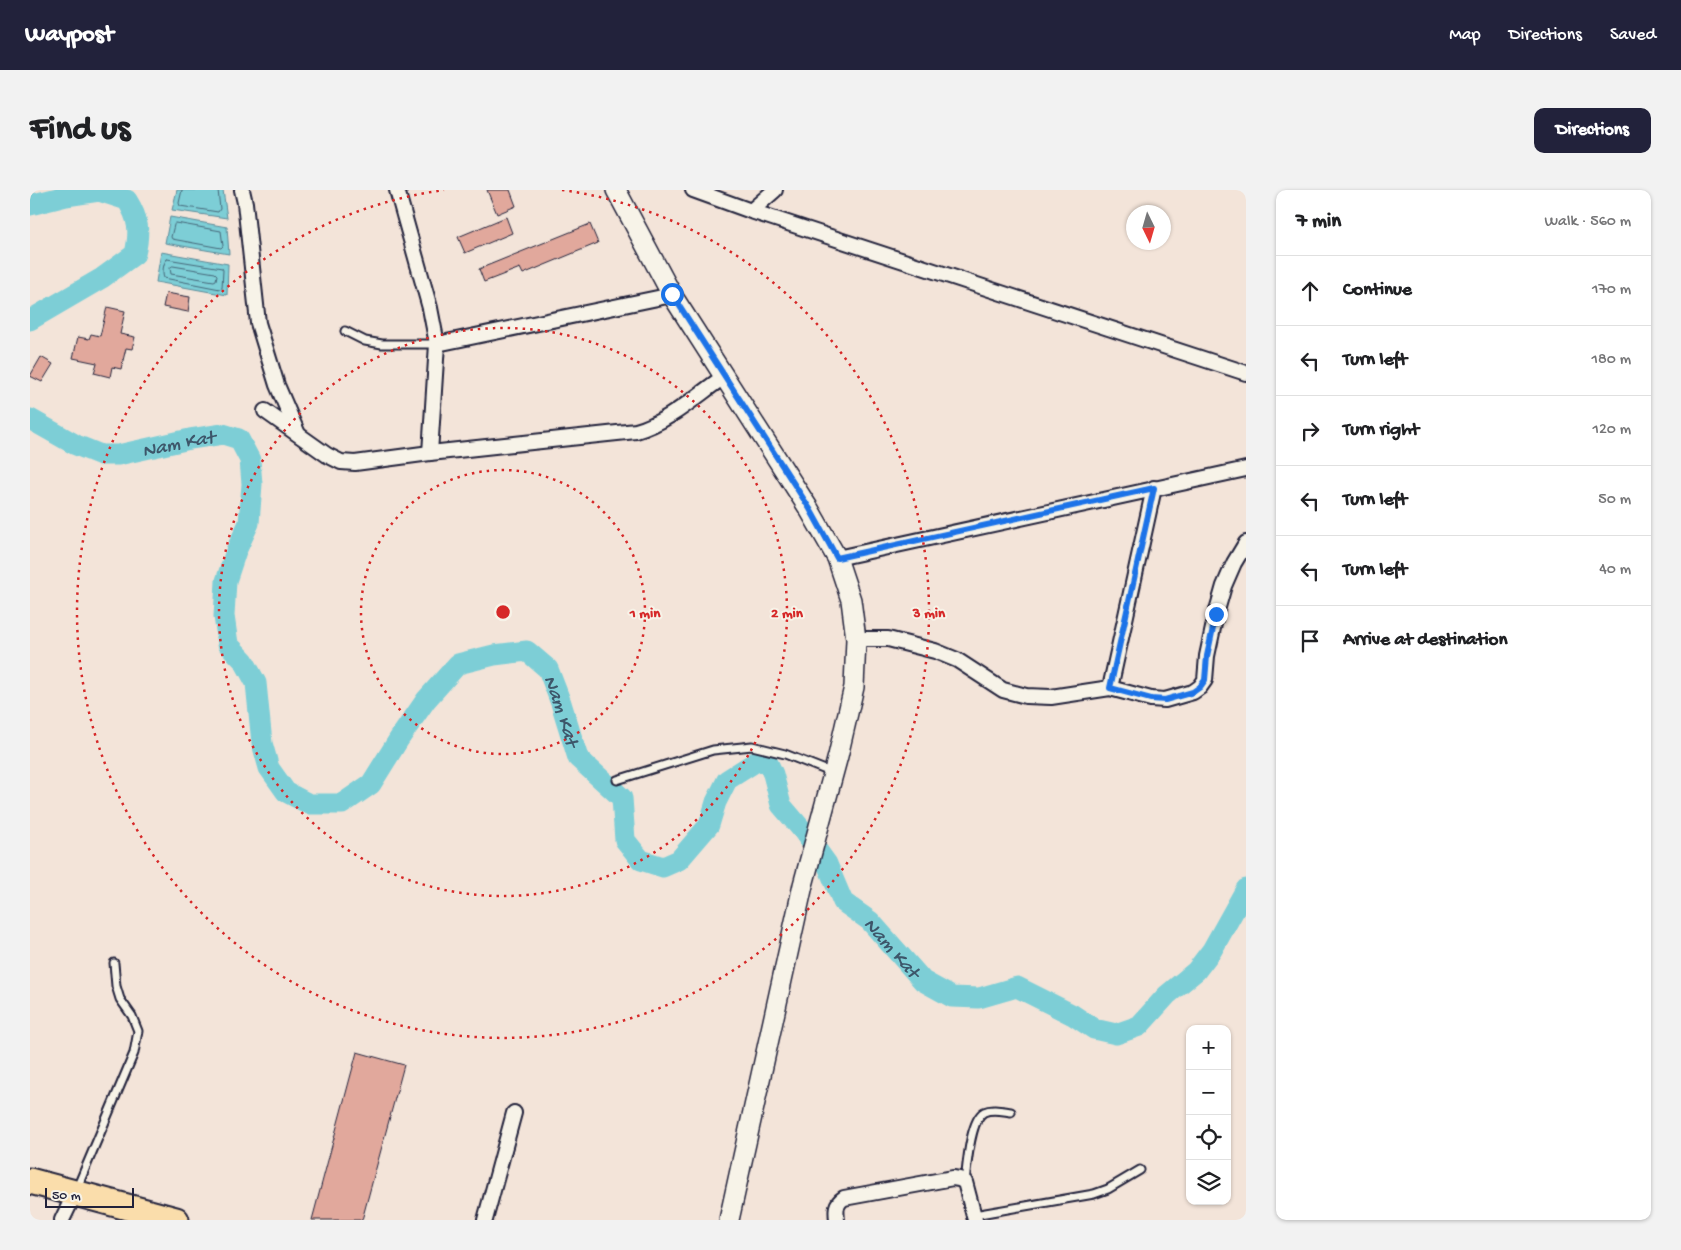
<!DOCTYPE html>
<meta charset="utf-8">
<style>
:root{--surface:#fff;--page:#f2f2f2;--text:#202124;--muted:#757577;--line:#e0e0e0;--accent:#22223b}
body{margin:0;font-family:"Gochi Hand",sans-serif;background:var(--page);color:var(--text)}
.controls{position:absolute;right:15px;bottom:15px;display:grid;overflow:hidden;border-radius:10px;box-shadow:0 1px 4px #0004}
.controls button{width:45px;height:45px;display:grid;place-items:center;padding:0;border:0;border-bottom:1px solid var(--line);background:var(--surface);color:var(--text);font:25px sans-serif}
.compass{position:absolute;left:1096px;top:15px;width:45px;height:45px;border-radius:50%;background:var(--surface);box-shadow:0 1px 4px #0004;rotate:175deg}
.scale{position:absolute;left:15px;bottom:12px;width:89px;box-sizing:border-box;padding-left:5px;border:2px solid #22223b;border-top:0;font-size:14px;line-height:18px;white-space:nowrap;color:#22223b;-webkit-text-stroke:4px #f7f3e8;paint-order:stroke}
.stop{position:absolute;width:15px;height:15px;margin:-11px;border:4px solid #1a73e8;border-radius:50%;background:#fff}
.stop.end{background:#1a73e8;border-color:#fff;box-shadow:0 1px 5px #0008}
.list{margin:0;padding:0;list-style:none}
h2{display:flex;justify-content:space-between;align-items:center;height:65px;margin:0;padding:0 20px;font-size:21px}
h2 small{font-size:16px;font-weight:400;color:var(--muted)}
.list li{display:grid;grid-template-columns:32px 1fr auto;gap:15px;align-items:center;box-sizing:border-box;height:70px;padding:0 20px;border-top:1px solid var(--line)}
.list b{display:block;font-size:19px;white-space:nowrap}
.list em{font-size:16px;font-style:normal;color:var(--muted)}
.icon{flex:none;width:28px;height:28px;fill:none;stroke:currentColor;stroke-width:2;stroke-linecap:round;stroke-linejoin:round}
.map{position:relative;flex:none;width:1216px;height:1030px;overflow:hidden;border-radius:10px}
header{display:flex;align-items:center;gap:30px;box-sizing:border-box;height:70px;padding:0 25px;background:var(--accent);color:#fff}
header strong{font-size:24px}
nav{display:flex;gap:28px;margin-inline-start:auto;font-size:18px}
.intro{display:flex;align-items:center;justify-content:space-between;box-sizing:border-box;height:120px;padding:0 30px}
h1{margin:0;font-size:35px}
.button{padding:12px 22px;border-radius:10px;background:var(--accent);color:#fff;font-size:18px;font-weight:700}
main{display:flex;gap:30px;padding:0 30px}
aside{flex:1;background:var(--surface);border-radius:10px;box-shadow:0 1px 4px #0004}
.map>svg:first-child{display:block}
</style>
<header>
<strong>Waypost</strong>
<nav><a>Map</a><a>Directions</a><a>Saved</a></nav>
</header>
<div class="intro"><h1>Find us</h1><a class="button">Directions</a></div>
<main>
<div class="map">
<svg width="1216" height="1030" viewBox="0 0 1216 1030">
<rect width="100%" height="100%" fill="#f3e4d9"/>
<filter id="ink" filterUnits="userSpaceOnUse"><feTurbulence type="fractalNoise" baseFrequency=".02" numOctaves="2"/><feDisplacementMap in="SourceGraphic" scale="10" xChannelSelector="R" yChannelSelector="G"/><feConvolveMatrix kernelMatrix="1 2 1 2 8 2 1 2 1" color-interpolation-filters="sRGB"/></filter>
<g filter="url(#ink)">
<g fill="#7dced6" stroke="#598998">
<polygon points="147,0 193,0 197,28 142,20"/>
<polygon points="140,27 197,37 199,64 135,53"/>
<polygon points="131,62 198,74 197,105 126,92"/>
</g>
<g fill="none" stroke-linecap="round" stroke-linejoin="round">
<g stroke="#466779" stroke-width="1">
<polyline points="152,0 149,13 150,16 188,22 190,19 188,0"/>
<polygon points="146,33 191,41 193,56 191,58 142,49 141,47 144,35"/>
<path d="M 137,69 L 192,78 L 193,80 L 192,98 L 190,99 L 134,88 C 132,84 133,72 137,69 Z"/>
<polygon points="143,76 185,83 187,85 186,90 184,91 141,84 140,78"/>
</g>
<g stroke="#7dced6" stroke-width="21">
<path d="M 0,15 L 36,6 L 69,1 L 97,10 C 109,29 110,42 105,64 L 72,88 L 0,130"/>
<path id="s1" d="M 0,229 L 46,255 L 71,265 L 88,265 L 160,249 L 193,244 L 209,249 L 220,270 L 222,294 L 219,333 L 206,361 L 196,391 L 194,426 L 198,454 L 214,471 L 226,493 L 232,553 L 239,578 L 256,602 L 279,614 L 312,614 L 341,594 L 369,549 L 396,510 L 428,474 L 464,465 L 497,461 L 518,479 L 531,513 L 548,568 L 592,608 L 595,650 L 611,670 L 633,677 L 649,670 L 679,635 L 686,612 L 697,590 L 727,571 L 738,573 L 743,584 L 751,615 L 774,642 L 797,674 L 813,712 L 840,731 L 893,791 L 922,807 L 949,808 L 987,797 L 1043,825 L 1064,839 L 1086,844 L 1109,836 L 1137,805 L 1166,781 L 1182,760 L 1216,699"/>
</g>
</g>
<g fill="#e1a89c" stroke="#22223b">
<polygon points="457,0 480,0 486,16 467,24"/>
<polygon points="476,27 482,43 435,63 428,47"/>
<polygon points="560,34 568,53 493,84 490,78 454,92 449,79"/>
<polygon points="136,103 160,107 158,122 133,117"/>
<polygon points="77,117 95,121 90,144 105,147 102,159 96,158 91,179 82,177 80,187 64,183 67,173 43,168 48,147 59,149 61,144 70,146"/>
<polygon points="11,167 23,174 12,192 0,186"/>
<polygon points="327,862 374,875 332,1030 282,1030"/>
</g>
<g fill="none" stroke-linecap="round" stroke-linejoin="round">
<g stroke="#22223b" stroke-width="11">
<g id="lane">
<polyline points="315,141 335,151 352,154 407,154"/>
<polyline points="587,590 683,560 722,556 755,564 803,583"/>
<path d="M 935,992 C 937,976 940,930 954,922 C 962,918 973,921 981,922"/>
<polyline points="47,998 104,863 108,841 102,826 90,809 86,796 84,773"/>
<polyline points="944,1025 1064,1004 1078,999 1110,980"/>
</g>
</g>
<g stroke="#22223b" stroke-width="18">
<g id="street">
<polyline points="212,0 215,13 228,133 247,195 268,244"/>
<polyline points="367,0 400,118 407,154 400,263"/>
<polyline points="663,0 721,21 1216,183"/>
<polyline points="721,21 745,0"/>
<polyline points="407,154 642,105"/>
<path d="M 235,221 L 297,265 L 311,272 L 325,273 L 400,263 L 606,241 C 639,232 667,205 695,186"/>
<polyline points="807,368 1216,279"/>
<polyline points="826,449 858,449 905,461 927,470 973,500 996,506 1021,507 1080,498 1121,509 1135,510 1163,502 1170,497 1175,490 1177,466 1186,424 1194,396 1204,373 1216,353"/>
<polyline points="1080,498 1124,298"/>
<polyline points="32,1030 45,1003"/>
<polyline points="455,1030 484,923"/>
<path d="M 807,1030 C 806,1020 805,1014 814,1008 L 923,988 L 929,989 L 935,992 L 945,1030"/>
</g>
</g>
<g stroke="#22223b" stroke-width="22">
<polyline id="secondary" points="586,0 642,105 779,319 807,368 821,410 826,449 824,497 808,566 773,695 699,1030"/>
</g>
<g stroke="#22223b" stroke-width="29">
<polyline id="highway" points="0,991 146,1030"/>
</g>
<use href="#lane" stroke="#f7f3e8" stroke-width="7"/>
<use href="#street" stroke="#f7f3e8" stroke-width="14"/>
<use href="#secondary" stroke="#f7f3e8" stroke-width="19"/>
<use href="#highway" stroke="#faddab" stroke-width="25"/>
</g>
</g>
<g fill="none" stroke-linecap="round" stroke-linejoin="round" filter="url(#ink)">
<polyline stroke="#1a73e8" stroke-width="6" points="642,104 780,319 807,368 1124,298 1080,498 1121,509 1135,510 1163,502 1170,497 1175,490 1177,466 1186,424"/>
</g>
<g fill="none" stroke="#d62828" stroke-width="2.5" stroke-dasharray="2.5 5">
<circle cx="473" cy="422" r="142"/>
<circle cx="473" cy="422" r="284"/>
<path d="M532 0A426 426 0 1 1 414 0"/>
</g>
<g text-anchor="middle" stroke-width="4" stroke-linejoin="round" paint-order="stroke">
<g font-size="20" font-style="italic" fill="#3d566a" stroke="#f7f3e8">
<text dy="7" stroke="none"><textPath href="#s1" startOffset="158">Nam Kat</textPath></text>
<text dy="7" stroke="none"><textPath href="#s1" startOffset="982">Nam Kat</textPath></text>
<text dy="7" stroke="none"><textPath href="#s1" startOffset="1569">Nam Kat</textPath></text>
</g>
</g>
<circle cx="473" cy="422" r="8" fill="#d62828" stroke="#f7f3e8" stroke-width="2.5"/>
<g font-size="15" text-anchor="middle" font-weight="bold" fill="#d62828" stroke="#f7f3e8" stroke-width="4" stroke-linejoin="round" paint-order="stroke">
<text x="615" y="427">1 min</text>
<text x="757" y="427">2 min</text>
<text x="899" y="427">3 min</text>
</g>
</svg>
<div class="controls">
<button>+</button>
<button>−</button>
<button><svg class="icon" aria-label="locate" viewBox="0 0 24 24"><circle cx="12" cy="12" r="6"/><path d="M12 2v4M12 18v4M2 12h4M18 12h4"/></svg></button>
<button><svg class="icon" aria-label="layers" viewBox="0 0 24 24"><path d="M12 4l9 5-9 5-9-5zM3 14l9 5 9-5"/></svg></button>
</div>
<svg class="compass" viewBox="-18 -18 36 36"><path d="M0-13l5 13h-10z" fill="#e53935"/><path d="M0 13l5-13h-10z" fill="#757577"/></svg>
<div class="scale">50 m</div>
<div class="stop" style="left:642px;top:104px"></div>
<div class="stop end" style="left:1186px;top:424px"></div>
</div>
<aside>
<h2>7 min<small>Walk · 560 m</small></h2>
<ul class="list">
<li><svg class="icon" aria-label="ahead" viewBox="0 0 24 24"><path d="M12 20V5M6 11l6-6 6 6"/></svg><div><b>Continue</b></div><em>170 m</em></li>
<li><svg class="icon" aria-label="left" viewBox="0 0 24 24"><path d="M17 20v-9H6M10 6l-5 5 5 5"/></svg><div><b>Turn left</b></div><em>180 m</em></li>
<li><svg class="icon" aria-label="right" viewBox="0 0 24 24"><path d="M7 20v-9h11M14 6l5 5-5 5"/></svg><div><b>Turn right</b></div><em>120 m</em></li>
<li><svg class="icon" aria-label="left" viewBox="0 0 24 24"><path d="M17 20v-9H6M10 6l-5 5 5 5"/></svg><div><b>Turn left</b></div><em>50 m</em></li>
<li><svg class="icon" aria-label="left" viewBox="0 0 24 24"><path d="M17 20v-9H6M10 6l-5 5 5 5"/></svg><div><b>Turn left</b></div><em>40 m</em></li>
<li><svg class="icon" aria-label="arrive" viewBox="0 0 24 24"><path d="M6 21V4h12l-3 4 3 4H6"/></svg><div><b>Arrive at destination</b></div></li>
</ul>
</aside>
</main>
